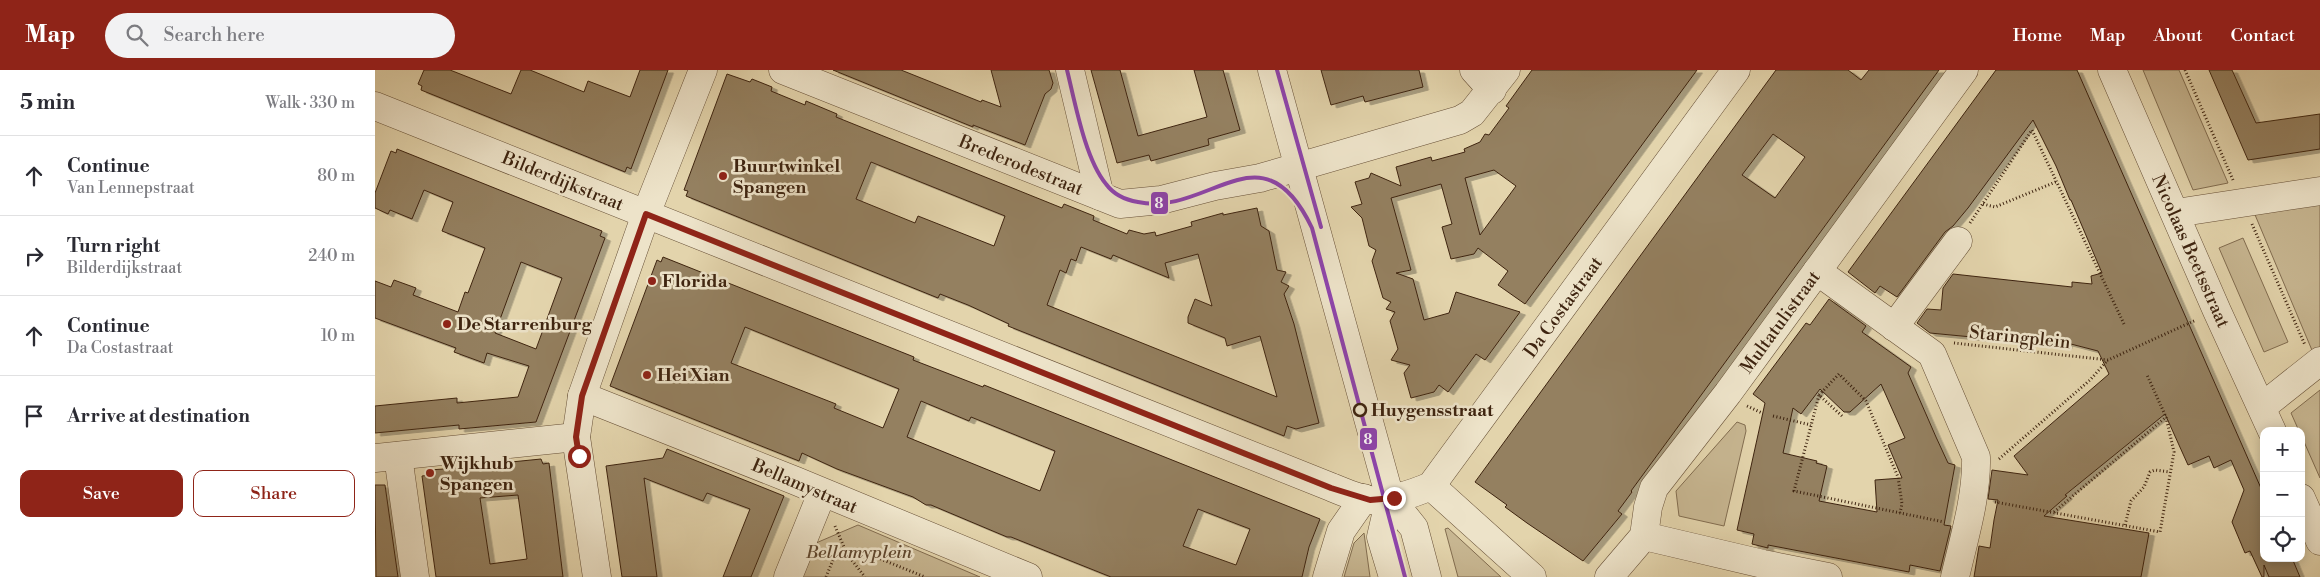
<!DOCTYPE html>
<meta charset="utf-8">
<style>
:root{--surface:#fff;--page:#f2f2f3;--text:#2b2b33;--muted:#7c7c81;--line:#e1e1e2;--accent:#8f2418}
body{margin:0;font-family:"Libre Bodoni",serif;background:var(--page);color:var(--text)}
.controls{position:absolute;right:15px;bottom:15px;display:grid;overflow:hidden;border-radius:10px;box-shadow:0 2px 12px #0003}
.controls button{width:45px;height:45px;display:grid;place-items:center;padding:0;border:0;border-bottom:1px solid var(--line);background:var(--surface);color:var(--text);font:25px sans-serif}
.stop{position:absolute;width:15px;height:15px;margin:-11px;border:4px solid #8f2418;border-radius:50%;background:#fff}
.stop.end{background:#8f2418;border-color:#fff;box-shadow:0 1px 5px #0008}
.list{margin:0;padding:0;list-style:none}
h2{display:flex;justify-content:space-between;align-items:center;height:65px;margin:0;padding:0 20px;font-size:21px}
h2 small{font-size:16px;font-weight:400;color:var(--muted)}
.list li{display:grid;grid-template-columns:32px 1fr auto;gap:15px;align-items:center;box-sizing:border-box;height:80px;padding:0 20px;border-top:1px solid var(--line)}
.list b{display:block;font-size:19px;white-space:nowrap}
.list p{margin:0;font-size:16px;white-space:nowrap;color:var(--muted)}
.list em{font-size:16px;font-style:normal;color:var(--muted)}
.actions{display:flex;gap:10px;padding:15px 20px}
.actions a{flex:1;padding:11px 0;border:1px solid var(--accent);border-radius:10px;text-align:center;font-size:18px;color:var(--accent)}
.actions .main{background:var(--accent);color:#fff}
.icon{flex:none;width:28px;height:28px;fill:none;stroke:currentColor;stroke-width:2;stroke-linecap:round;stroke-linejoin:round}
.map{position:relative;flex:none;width:1945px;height:507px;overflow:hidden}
header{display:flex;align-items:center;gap:30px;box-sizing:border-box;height:70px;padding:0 25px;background:var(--accent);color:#fff}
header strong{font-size:24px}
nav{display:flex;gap:28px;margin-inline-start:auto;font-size:18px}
.search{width:350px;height:45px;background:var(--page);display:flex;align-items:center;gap:12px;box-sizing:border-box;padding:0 18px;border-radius:28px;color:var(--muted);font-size:19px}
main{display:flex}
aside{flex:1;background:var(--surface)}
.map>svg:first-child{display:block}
</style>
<header>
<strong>Map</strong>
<div class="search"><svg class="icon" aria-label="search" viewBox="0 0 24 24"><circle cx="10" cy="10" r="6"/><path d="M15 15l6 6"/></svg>Search here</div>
<nav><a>Home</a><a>Map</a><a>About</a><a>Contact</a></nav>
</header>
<main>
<aside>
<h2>5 min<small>Walk · 330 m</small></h2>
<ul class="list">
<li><svg class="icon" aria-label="ahead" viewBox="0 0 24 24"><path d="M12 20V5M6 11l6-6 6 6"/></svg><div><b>Continue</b><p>Van Lennepstraat</p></div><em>80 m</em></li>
<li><svg class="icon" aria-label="right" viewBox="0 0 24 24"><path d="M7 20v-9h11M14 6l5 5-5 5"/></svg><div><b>Turn right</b><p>Bilderdijkstraat</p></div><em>240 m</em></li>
<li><svg class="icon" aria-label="ahead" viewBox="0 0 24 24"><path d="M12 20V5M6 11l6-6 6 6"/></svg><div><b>Continue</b><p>Da Costastraat</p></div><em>10 m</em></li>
<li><svg class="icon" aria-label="arrive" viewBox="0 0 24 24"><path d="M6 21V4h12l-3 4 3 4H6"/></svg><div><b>Arrive at destination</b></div></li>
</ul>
<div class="actions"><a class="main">Save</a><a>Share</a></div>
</aside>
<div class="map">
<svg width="1945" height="507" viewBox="0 0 1945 507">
<defs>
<filter id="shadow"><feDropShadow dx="5.5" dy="3" stdDeviation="0" flood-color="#0004"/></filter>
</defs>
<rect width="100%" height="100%" fill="#e3d4ac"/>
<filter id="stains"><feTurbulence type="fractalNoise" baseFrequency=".004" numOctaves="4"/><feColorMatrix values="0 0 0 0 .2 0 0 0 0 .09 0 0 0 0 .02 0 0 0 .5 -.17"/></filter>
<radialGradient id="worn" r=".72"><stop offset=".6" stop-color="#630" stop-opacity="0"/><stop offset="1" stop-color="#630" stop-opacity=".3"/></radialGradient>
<g fill="#c7b691" stroke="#826d50">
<polygon points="1768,0 1804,0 1853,113 1818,120"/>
<polygon points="1945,128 1945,283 1939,285 1878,140"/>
<polygon points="1868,168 1913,272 1889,282 1844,178"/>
<polygon points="1945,320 1945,408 1926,365 1926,361 1924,361 1916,343"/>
<polygon points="1362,352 1370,355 1371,361 1349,456 1304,446 1301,421"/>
<polygon points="483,455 605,507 427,507 441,473"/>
<polygon points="1073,458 1126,507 1083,507 1070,459"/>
<polygon points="989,463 995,507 969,507 979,473"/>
</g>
<g fill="#948061" stroke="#3e2410" fill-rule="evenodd" filter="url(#shadow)">
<polygon points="49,0 75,0 136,24 146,0 155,0 209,22 213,11 255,27 265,0 293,0 256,99 252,97 250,102 46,20 47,16 43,14"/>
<polygon points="458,0 526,0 606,32 607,30 626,37 616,0 674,0 678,13 676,19 670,24 650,75 598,55 598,57"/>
<polygon points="716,0 745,0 763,66 832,47 819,0 848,0 865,60 833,69 834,75 776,91 774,85 742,93"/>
<polygon points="946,0 1044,0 1048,17 990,32 988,26 956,35"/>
<path d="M 1157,0 L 1322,0 L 1150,234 L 1123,215 L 1133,201 L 1103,178 L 1099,184 L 1076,189 L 1067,157 L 1077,154 L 1066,114 L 1016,128 L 1036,200 L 1021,203 L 1038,209 L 1049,250 L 1074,243 L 1081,222 L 1145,242 L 1110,290 L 1101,284 L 1073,322 L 1064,315 L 1059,322 L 1036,328 L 1029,303 L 1035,295 L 1016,290 L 1023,279 L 1015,251 L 1020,242 L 1011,239 L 1016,232 L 1008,228 L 997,191 L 1001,180 L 994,176 L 987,148 L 976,137 L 987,134 L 980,112 L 994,108 L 996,103 L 1026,116 L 1021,97 L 1056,87 L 1057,91 L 1090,82 L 1089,79 L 1105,72 L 1110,64 L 1114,65 L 1134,38 L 1131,36 ZM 1119,100 L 1141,116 L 1105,165 L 1090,108 Z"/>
<path d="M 1401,0 L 1473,0 L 1486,10 L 1494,0 L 1564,0 L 1256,421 L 1257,422 L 1243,441 L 1247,444 L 1208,491 L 1152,453 L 1130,437 L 1132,435 L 1100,412 ZM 1398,64 L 1430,87 L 1400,128 L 1367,105 Z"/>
<polygon points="1621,0 1702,0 1889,425 1889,488 1917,488 1925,507 1894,507 1889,495 1889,507 1887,507 1875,481 1870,483 1857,452 1869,420 1856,390 1839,398 1834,386 1813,395 1790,344 1690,425 1692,426 1669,446 1774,463 1766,507 1599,507 1604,476 1615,478 1619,450 1623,430 1613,429 1617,400 1653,405 1639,386 1734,304 1723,281 1692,273 1691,276 1555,263 1542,253 1552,239 1566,240 1568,218 1578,204 1697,217 1697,212 1717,214 1716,206 1727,203 1696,130 1695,130 1681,96 1658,50 1593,138 1578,156 1570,162 1522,227 1505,216 1500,223 1473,202"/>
<polygon points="1834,0 1857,0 1881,53 1945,44 1945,79 1873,90"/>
<path d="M 352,4 L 375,12 L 377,9 L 397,17 L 396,21 L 430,35 L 431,31 L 462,44 L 461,47 L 687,138 L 689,134 L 719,146 L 718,150 L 752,164 L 754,160 L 769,164 L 780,162 L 781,166 L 817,156 L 816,152 L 848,143 L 848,145 L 882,138 L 886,156 L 894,161 L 902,200 L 911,202 L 906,212 L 914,216 L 909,224 L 919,254 L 944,353 L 921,359 L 912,356 L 909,366 L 633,256 L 634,254 L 593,235 L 565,224 L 563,228 L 311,126 L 313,121 L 309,120 ZM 496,92 L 630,146 L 619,176 L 543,146 L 540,153 L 481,129 ZM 706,177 L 736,189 L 738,185 L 794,208 L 790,193 L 823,184 L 837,236 L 820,229 L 813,247 L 813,253 L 850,268 L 852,276 L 885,266 L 902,327 L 672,235 L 685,200 L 691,203 L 696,189 L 701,191 Z"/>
<path d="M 22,79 L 227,161 L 225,166 L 230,168 L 161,352 L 84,359 L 84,355 L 0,363 L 0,336 L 82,328 L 82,333 L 143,327 L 154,296 L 112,283 L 109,293 L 79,282 L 81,278 L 0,248 L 0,211 L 16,217 L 19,210 L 41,218 L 38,225 L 83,242 L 90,222 L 93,223 L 110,178 L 67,161 L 78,132 L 49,120 L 37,149 L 15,140 L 13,144 L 0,138 L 0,123 L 16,81 L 21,83 ZM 146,192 L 187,208 L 161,279 L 120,263 Z"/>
<path d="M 288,187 L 539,287 L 538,290 L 608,317 L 609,315 L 945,449 L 934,477 L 927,507 L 736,507 L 636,467 L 632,467 L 556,435 L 551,435 L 538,427 L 462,399 L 427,383 L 424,391 L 235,316 L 282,190 L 286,192 ZM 370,257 L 524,319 L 508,358 L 459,338 L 461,334 L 356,293 ZM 546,331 L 594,351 L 596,347 L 680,381 L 665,421 L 532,367 ZM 823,439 L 875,459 L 861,495 L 808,476 Z"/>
<path d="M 1454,229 L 1491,256 L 1487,262 L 1536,297 L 1533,303 L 1561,367 L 1573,393 L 1580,395 L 1569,455 L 1576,456 L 1565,501 L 1535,495 L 1534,502 L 1393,475 L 1393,478 L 1377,474 L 1379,464 L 1362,460 L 1390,333 L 1378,324 L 1431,253 L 1435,255 ZM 1506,314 L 1530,368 L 1513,375 L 1527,408 L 1500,410 L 1502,442 L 1444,431 L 1452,396 L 1441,393 L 1442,391 L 1408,383 L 1418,338 L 1426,344 L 1445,319 L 1469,342 L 1475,342 Z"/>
<polygon points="292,379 409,426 376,507 348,507 375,439 332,423 328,431 269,408 282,507 247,507 231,396 288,388"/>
<path d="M 166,389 L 168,394 L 174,393 L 188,507 L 61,507 L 47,406 L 55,405 L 54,400 L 84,398 L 85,401 L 136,396 L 136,392 ZM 143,425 L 152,489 L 115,494 L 105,428 Z"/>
<polygon points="0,415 10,415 23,507 1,507"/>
</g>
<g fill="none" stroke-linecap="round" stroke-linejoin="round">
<g stroke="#675037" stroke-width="29">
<g id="minor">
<polyline points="408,0 745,134 786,130 840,116 885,108 1085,50 1097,43 1131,0"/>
<polyline points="695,0 725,126"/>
<polyline points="897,0 1015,428 1039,458 1052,507"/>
<polyline points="1099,0 1117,20"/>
<polyline points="1737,0 1842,241 1897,361"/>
<path d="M 0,36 L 956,417 C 968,422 982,428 994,430 C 1015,432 1037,424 1056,416 L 1361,0"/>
<polyline points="1801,143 1945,121"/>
<path d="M 1442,201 L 1557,284 L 1601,387 C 1602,427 1589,468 1580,507"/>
<polyline points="1519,257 1583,171"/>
<polyline points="207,326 421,411 653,507"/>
<polyline points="1887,337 1945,291"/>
<polyline points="23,386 40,507"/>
<polyline points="0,388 201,367"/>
<polyline points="1056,416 1157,507"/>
<polyline points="1015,428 1006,467 1018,507"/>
<polyline points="1926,428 1945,471"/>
<polyline points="1269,466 1388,494 1453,507"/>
<polyline points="222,507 201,367 207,326 271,144 328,0"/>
<polyline points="413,507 447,423"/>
<polyline points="952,507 966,461 989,428"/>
<polyline points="1234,507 1269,466 1273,437 1279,418 1353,323 1589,0"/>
</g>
</g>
<g stroke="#3e2410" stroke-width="3" stroke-dasharray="1 2.5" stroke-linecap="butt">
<polyline points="1810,0 1858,110"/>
<polyline points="1608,134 1620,137 1683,111"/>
<polyline points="1595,153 1657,60 1749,254"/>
<polyline points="1877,154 1930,275"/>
<polyline points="1579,273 1733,290 1821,250"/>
<polyline points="1444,325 1464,304 1491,331 1523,407 1527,434 1525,443"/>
<polyline points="1372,336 1387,343"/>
<polyline points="1398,346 1436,355"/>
<polyline points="1467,346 1444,325 1419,421 1569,452"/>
<polyline points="1624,389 1715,310 1732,291"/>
<polyline points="1620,432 1785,462 1799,382 1791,347 1772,305"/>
<polyline points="1679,442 1791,347"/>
<polyline points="1750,455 1756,431 1769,417 1775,402 1780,400 1795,402"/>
<polyline points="460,456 472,484 490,507"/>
<polyline points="451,507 458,490 481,479 550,507"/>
</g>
<use href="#minor" stroke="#ede3c9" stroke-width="28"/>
<g stroke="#ede3c9" stroke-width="8">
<g id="tram-1">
<path d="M 692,0 C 700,32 710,89 731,114 C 739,125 751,130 763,132 C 834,147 887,53 937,158 L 1030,507"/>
<polyline points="902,0 946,157"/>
</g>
</g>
<use href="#tram-1" stroke="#8e44ad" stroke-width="4"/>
</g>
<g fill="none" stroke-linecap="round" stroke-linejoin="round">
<polyline stroke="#8f2418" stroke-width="6" points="204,386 201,367 207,326 271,144 956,418 995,430 1019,428"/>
</g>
<g fill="#8f2418" stroke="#ede3c9" stroke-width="2">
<circle cx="348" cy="106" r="5"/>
<circle cx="277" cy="211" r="5"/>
<circle cx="72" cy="254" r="5"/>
<circle cx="272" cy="305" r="5"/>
<circle cx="55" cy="403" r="5"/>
</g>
<circle fill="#ede3c9" stroke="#3e2410" stroke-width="2.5" cx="985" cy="340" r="6"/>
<g text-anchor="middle" stroke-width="5" stroke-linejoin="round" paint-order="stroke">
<g font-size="18" fill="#3e2410" stroke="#ede3c9">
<text transform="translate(646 95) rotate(22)" y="6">Brederodestraat</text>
<text transform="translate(188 111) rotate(22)" y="6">Bilderdijkstraat</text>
<text transform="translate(1816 181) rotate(66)" y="6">Nicolaas Beetsstraat</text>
<text transform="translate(1188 237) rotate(-54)" y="6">Da Costastraat</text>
<text transform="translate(1405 252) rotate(-54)" y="6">Multatulistraat</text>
<text transform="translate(1645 267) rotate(6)" y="6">Staringplein</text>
<text transform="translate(430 416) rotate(23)" y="6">Bellamystraat</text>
</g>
<g font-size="18" font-weight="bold" fill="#3e2410" stroke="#ede3c9" text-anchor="start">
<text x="358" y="102">Buurtwinkel<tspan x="358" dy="21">Spangen</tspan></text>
<text x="287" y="217">Florida</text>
<text x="82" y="260">De Starrenburg</text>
<text x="282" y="311">Hei Xian</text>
<text x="65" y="399">Wijkhub<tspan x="65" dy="21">Spangen</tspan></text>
</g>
<g font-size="18" font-weight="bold" fill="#3e2410" stroke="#ede3c9" text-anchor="start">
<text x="996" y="346">Huygensstraat</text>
</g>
<g font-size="18" font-style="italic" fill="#604830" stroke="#ede3c9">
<text x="484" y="488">Bellamyplein</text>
</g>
</g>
<g stroke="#ede3c9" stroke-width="2">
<rect x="775" y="121" width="19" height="24" rx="5" fill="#8e44ad"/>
<rect x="984" y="357" width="19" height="24" rx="5" fill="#8e44ad"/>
</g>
<g font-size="14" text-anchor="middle" font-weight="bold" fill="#fff">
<text x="784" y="138">8</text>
<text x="993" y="374">8</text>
</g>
<rect width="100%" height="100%" filter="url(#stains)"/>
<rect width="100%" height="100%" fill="url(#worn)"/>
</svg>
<div class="controls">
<button>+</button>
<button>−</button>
<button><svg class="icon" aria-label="locate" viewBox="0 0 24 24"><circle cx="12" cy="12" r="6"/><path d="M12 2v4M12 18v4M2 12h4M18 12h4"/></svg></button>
</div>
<div class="stop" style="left:204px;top:386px"></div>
<div class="stop end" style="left:1019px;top:428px"></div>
</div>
</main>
